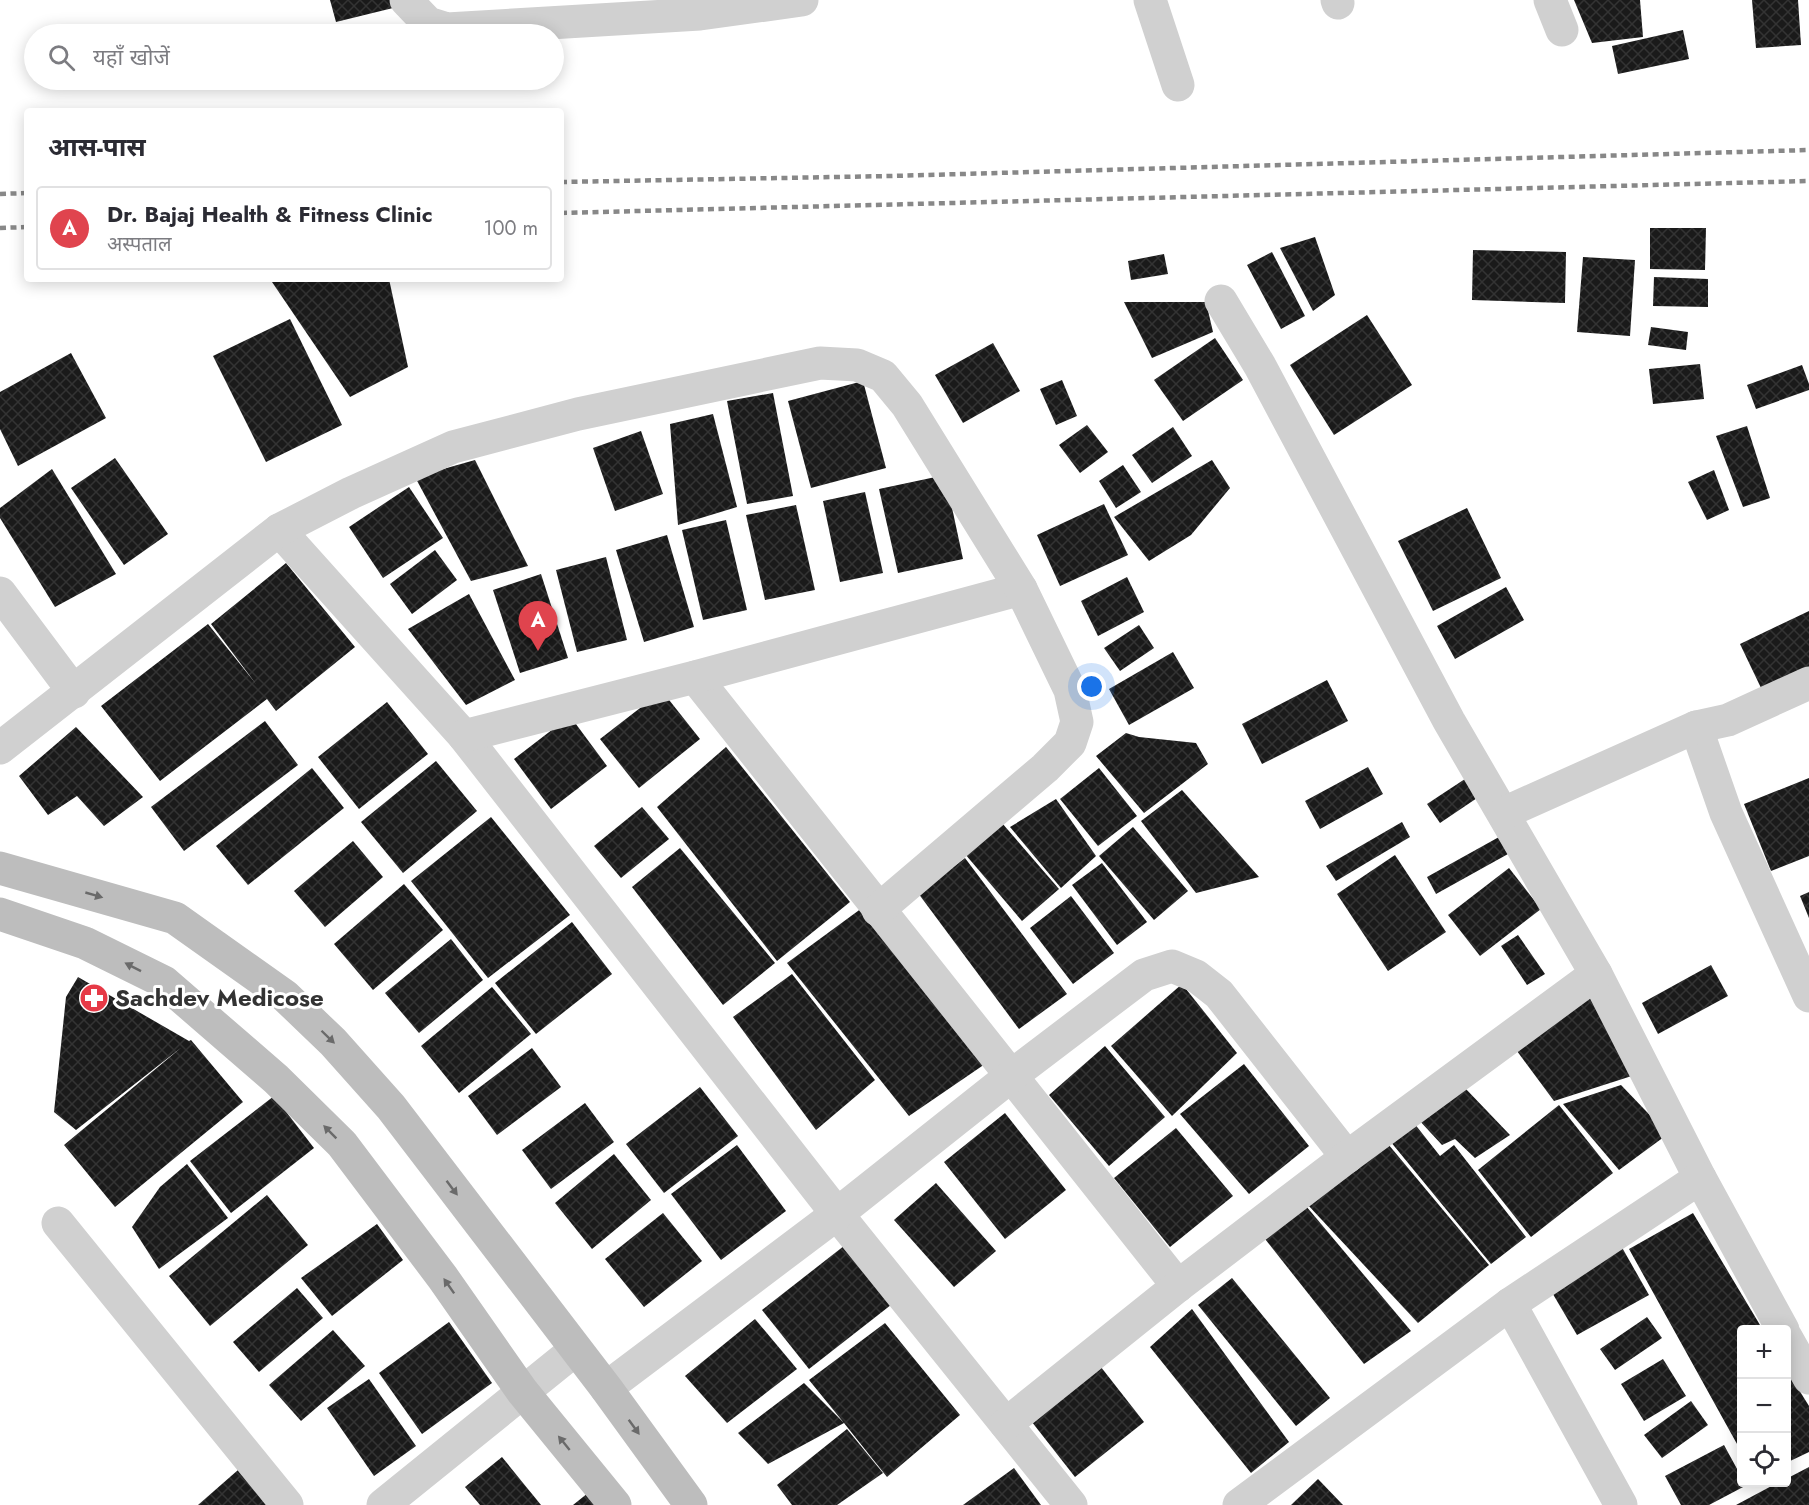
<!DOCTYPE html>
<html lang="hi">
<meta charset="utf-8">
<style>
:root{--surface:#fff;--page:#f2f2f3;--text:#2b2b33;--muted:#7c7c81;--line:#e1e1e2;--accent:#e63946}
body{margin:0;font-family:Jost,"Noto Sans Devanagari",sans-serif;background:var(--page);color:var(--text)}
.controls{position:absolute;right:18px;bottom:18px;display:grid;overflow:hidden;border-radius:6px;box-shadow:0 3px 15px #0003}
.controls button{width:54px;height:54px;display:grid;place-items:center;padding:0;border:0;border-bottom:2px solid var(--line);background:var(--surface);color:var(--text);font:30px sans-serif}
.you{position:absolute;left:1092px;top:687px;width:21px;height:21px;margin:-15px;border:4px solid #fff;border-radius:50%;background:#1a73e8;box-shadow:0 0 0 9px #1a73e833}
.badge{display:grid;place-items:center;width:39px;height:39px;border-radius:50%;background:var(--accent);color:#fff;font-size:20px;font-weight:700}
.pin{position:absolute;translate:-50% -50px;filter:drop-shadow(0 2px 3px #0008)}
.pin::after{content:'';position:absolute;top:32px;width:21px;height:18px;background:inherit;clip-path:polygon(0 0,100% 0,50% 100%)}
.list{margin:0;padding:0;list-style:none}
h2{display:flex;justify-content:space-between;align-items:center;height:78px;margin:0;padding:0 24px;font-size:26px}
h2 small{font-size:20px;font-weight:400;color:var(--muted)}
.list li{display:grid;grid-template-columns:39px 1fr auto;gap:18px;align-items:center;box-sizing:border-box;height:84px;margin:0 12px 12px;padding:0 12px;border:2px solid var(--line);border-radius:6px}
.list b{display:block;font-size:22px;white-space:nowrap}
.list p{margin:0;font-size:20px;white-space:nowrap;color:var(--muted)}
.list em{font-size:20px;font-style:normal;color:var(--muted)}
.icon{flex:none;width:33px;height:33px;fill:none;stroke:currentColor;stroke-width:2;stroke-linecap:round;stroke-linejoin:round}
.map{position:relative;flex:none;width:1809px;height:1505px;overflow:hidden}
.search{position:absolute;background:var(--surface);box-shadow:0 3px 15px #0003;left:24px;top:24px;width:540px;height:66px;display:flex;align-items:center;gap:15px;box-sizing:border-box;padding:0 21px;border-radius:33px;color:var(--muted);font-size:22px}
.panel{position:absolute;background:var(--surface);box-shadow:0 3px 15px #0003;left:24px;top:108px;width:540px;height:174px;border-radius:6px}
.map>svg:first-child{display:block}
</style>
<div class="map">
<svg width="1809" height="1505" viewBox="0 0 1809 1505">
<defs>
<pattern id="building-cross-hatch" width="8" height="8" patternUnits="userSpaceOnUse" patternTransform="scale(1.5)"><rect width="8" height="8" fill="#1a1a1a"/><path d="M0 0l8 8M0 8l8-8" fill="none" stroke="#333"/></pattern>
</defs>
<rect width="100%" height="100%" fill="#fff"/>
<g fill="url(#building-cross-hatch)">
<polygon points="330,0 391,0 393,8 336,22"/>
<polygon points="1574,0 1640,0 1643,37 1592,43"/>
<polygon points="1752,0 1798,0 1801,45 1756,48"/>
<polygon points="1683,30 1689,59 1618,74 1612,46"/>
<polygon points="1650,228 1706,228 1705,270 1650,269"/>
<polygon points="1315,237 1335,295 1313,311 1280,248"/>
<polygon points="1473,250 1566,252 1565,303 1472,300"/>
<polygon points="1272,252 1305,316 1281,329 1247,265"/>
<polygon points="1164,254 1168,274 1131,280 1128,261"/>
<polygon points="1583,257 1635,260 1630,336 1577,332"/>
<polygon points="1654,277 1708,279 1708,307 1653,306"/>
<polygon points="281,279 389,279 408,367 350,397 272,282"/>
<polygon points="1124,302 1206,302 1213,332 1152,358"/>
<polygon points="1367,315 1412,385 1334,435 1290,365"/>
<polygon points="290,319 342,425 266,462 213,356"/>
<polygon points="1651,327 1688,332 1686,350 1648,345"/>
<polygon points="1215,338 1243,380 1183,421 1154,380"/>
<polygon points="993,343 1020,391 963,423 935,375"/>
<polygon points="71,353 106,418 18,466 0,429 0,392"/>
<polygon points="1700,364 1704,399 1653,404 1649,369"/>
<polygon points="1802,365 1809,384 1809,390 1756,409 1747,385"/>
<polygon points="1062,380 1077,416 1056,425 1040,389"/>
<polygon points="863,381 886,468 811,488 788,401"/>
<polygon points="773,393 793,496 747,504 727,401"/>
<polygon points="713,414 737,507 678,525 670,424"/>
<polygon points="1087,425 1108,452 1080,473 1059,445"/>
<polygon points="1747,426 1770,498 1743,507 1716,436"/>
<polygon points="1173,427 1192,456 1152,483 1132,455"/>
<polygon points="641,431 663,494 615,511 593,448"/>
<polygon points="115,458 168,534 124,565 71,488"/>
<polygon points="475,460 528,566 471,581 415,477"/>
<polygon points="1212,460 1230,488 1191,535 1149,561 1114,517"/>
<polygon points="1123,465 1141,492 1116,508 1099,481"/>
<polygon points="52,469 116,574 55,607 0,518 0,508"/>
<polygon points="1714,470 1729,510 1707,520 1688,482"/>
<polygon points="945,475 963,559 898,573 879,489"/>
<polygon points="409,487 443,538 383,578 349,527"/>
<polygon points="865,492 883,573 840,582 823,501"/>
<polygon points="1104,504 1128,555 1060,586 1037,535"/>
<polygon points="796,505 815,590 765,600 746,515"/>
<polygon points="1467,508 1501,578 1433,611 1398,541"/>
<polygon points="726,520 747,610 703,620 682,530"/>
<polygon points="667,535 694,627 644,642 616,550"/>
<polygon points="435,550 457,580 412,614 390,584"/>
<polygon points="606,557 627,640 577,652 556,570"/>
<polygon points="286,563 355,647 276,711 267,699 160,781 101,706 208,624 256,684 211,624"/>
<polygon points="541,574 568,658 520,673 493,590"/>
<polygon points="1127,577 1144,612 1098,636 1081,601"/>
<polygon points="1506,587 1524,620 1455,659 1437,626"/>
<polygon points="469,594 515,680 466,705 408,629"/>
<polygon points="1809,611 1809,668 1762,690 1740,644"/>
<polygon points="1139,625 1154,648 1120,671 1104,648"/>
<polygon points="1173,652 1194,688 1129,725 1109,689"/>
<polygon points="1327,680 1348,721 1262,764 1242,724"/>
<polygon points="662,691 700,739 639,788 600,739"/>
<polygon points="387,702 428,754 359,809 318,757"/>
<polygon points="570,716 607,766 551,809 514,759"/>
<polygon points="265,721 298,765 184,851 151,807"/>
<polygon points="76,727 143,797 104,826 77,796 48,815 19,776"/>
<polygon points="1126,733 1139,737 1196,743 1208,764 1144,813 1096,756"/>
<polygon points="726,747 850,902 777,961 657,807"/>
<polygon points="436,761 477,811 403,873 361,822"/>
<polygon points="1368,767 1383,794 1320,829 1305,801"/>
<polygon points="312,768 344,808 248,885 216,846"/>
<polygon points="1099,768 1137,816 1098,846 1060,799"/>
<polygon points="1471,775 1483,794 1440,823 1427,804"/>
<polygon points="1809,778 1809,856 1771,871 1744,804"/>
<polygon points="1182,790 1259,877 1196,893 1141,821"/>
<polygon points="1056,799 1096,856 1061,888 1010,827"/>
<polygon points="642,807 669,839 621,878 594,846"/>
<polygon points="491,817 570,915 488,978 411,881"/>
<polygon points="1402,822 1410,837 1336,881 1326,866"/>
<polygon points="1002,823 1059,889 1022,921 965,854"/>
<polygon points="1133,827 1188,891 1154,920 1099,856"/>
<polygon points="1508,832 1517,849 1436,894 1427,877"/>
<polygon points="353,841 383,877 325,927 294,891"/>
<polygon points="680,848 775,963 723,1005 632,887"/>
<polygon points="1395,855 1446,932 1388,971 1337,894"/>
<polygon points="965,858 1067,994 1019,1029 918,893"/>
<polygon points="1102,863 1147,922 1117,945 1072,885"/>
<polygon points="1509,868 1541,909 1480,956 1448,915"/>
<polygon points="404,884 443,930 373,990 334,944"/>
<polygon points="1809,892 1809,918 1800,896"/>
<polygon points="1071,896 1114,953 1073,984 1030,928"/>
<polygon points="862,908 985,1064 909,1116 787,963"/>
<polygon points="572,922 612,974 536,1034 495,983"/>
<polygon points="1518,935 1545,974 1527,985 1501,946"/>
<polygon points="451,939 483,980 419,1033 385,993"/>
<polygon points="1711,965 1728,996 1658,1034 1642,1003"/>
<polygon points="792,974 875,1080 816,1130 733,1017"/>
<polygon points="78,977 189,1041 191,1040 243,1102 115,1207 64,1145 182,1047 76,1130 54,1112 66,997"/>
<polygon points="1182,984 1237,1053 1172,1116 1111,1046"/>
<polygon points="492,987 531,1034 459,1093 421,1046"/>
<polygon points="1590,990 1641,1073 1554,1101 1514,1047"/>
<polygon points="1105,1046 1165,1117 1109,1166 1049,1095"/>
<polygon points="532,1048 561,1087 497,1135 468,1096"/>
<polygon points="1244,1064 1309,1146 1249,1194 1180,1114"/>
<polygon points="1621,1085 1668,1134 1619,1170 1563,1104"/>
<polygon points="700,1087 738,1136 664,1193 626,1144"/>
<polygon points="1465,1088 1510,1135 1475,1158 1455,1139 1442,1145 1418,1119"/>
<polygon points="274,1096 314,1148 231,1213 190,1161"/>
<polygon points="585,1103 614,1142 551,1189 522,1150"/>
<polygon points="1559,1105 1613,1173 1531,1237 1478,1170"/>
<polygon points="1005,1113 1066,1190 1005,1239 944,1162"/>
<polygon points="1414,1123 1440,1156 1454,1145 1526,1237 1491,1264 1390,1141"/>
<polygon points="1176,1128 1233,1196 1170,1247 1114,1178"/>
<polygon points="1383,1138 1489,1265 1418,1323 1307,1204"/>
<polygon points="737,1145 786,1211 721,1260 671,1194"/>
<polygon points="614,1154 651,1200 592,1249 555,1203"/>
<polygon points="187,1164 228,1218 159,1269 132,1227 160,1187"/>
<polygon points="936,1183 996,1251 954,1287 894,1220"/>
<polygon points="267,1195 308,1245 210,1326 169,1276"/>
<polygon points="1306,1206 1411,1331 1364,1364 1265,1239"/>
<polygon points="663,1213 702,1261 644,1307 605,1259"/>
<polygon points="1693,1213 1763,1330 1742,1330 1742,1453 1629,1249"/>
<polygon points="377,1224 403,1260 332,1316 301,1278"/>
<polygon points="849,1242 896,1301 809,1369 762,1310"/>
<polygon points="1620,1244 1649,1295 1577,1335 1547,1284"/>
<polygon points="1232,1278 1330,1398 1296,1426 1198,1305"/>
<polygon points="297,1288 323,1318 259,1372 233,1342"/>
<polygon points="1192,1309 1289,1442 1251,1473 1150,1347"/>
<polygon points="1647,1317 1662,1338 1615,1370 1600,1349"/>
<polygon points="755,1319 797,1369 727,1423 685,1376"/>
<polygon points="449,1322 492,1383 422,1434 379,1373"/>
<polygon points="885,1323 960,1415 887,1477 844,1423 768,1464 738,1433 804,1383 844,1423 809,1380"/>
<polygon points="333,1330 365,1366 301,1421 269,1385"/>
<polygon points="1663,1359 1686,1396 1644,1421 1621,1384"/>
<polygon points="1097,1362 1144,1422 1075,1477 1028,1417"/>
<polygon points="1786,1369 1809,1406 1809,1452 1786,1463"/>
<polygon points="369,1379 416,1446 374,1476 327,1408"/>
<polygon points="1691,1401 1708,1425 1662,1458 1644,1435"/>
<polygon points="847,1429 883,1473 837,1505 792,1505 777,1485"/>
<polygon points="1724,1445 1742,1478 1742,1482 1745,1486 1709,1505 1681,1505 1665,1476"/>
<polygon points="502,1457 541,1505 480,1505 465,1487"/>
<polygon points="1809,1467 1809,1505 1736,1505 1779,1482 1786,1482 1786,1479"/>
<polygon points="1014,1468 1041,1505 963,1505"/>
<polygon points="238,1470 268,1505 198,1505"/>
<polygon points="1318,1479 1343,1505 1291,1505"/>
<polygon points="593,1489 606,1505 573,1505"/>
</g>
<g fill="none" stroke-linecap="round" stroke-linejoin="round">
<g stroke="#d0d0d0" stroke-width="33">
<polyline points="406,0 428,23 447,29 700,14 802,0"/>
<polyline points="1150,0 1178,85"/>
<polyline points="1337,0 1338,3"/>
<polyline points="1550,0 1562,30"/>
<polyline points="1221,301 1260,366 1449,721 1596,974 1700,1178 1783,1330"/>
<polyline points="279,530 464,736 837,1214 1071,1505"/>
<polyline points="0,593 74,692"/>
<polyline points="695,677 1178,1286"/>
<polyline points="1696,727 1726,813 1809,996"/>
<polyline points="464,736 695,677 1021,589"/>
<polyline points="0,748 279,530 351,493 453,447 578,414 820,363 857,365 883,376 907,405 1021,589 1070,690 1077,722 1070,743 1045,768 878,910"/>
<polyline points="1504,813 1696,727 1728,720 1809,683"/>
<polyline points="58,1223 287,1505"/>
<polyline points="1510,1304 1621,1505"/>
<polyline points="1786,1337 1809,1378"/>
<polyline points="606,1388 837,1214 1011,1076 1144,975 1172,966 1196,976 1219,994 1347,1157"/>
<polyline points="1006,1424 1178,1286 1347,1157 1596,974"/>
<polyline points="383,1505 575,1350"/>
<polyline points="1239,1505 1510,1304 1700,1178"/>
</g>
<g stroke="#bdbdbd" stroke-width="33">
<polyline points="0,868 175,918 285,996 333,1042 391,1107 606,1388 691,1505"/>
<polyline points="0,914 85,943 164,982 276,1079 342,1144 443,1278 522,1391 615,1505"/>
</g>
<g stroke="#888" stroke-width="4.5" stroke-dasharray="6 4.5" stroke-linecap="butt">
<polyline points="561,182 891,176 1809,150"/>
<polyline points="0,194 27,193"/>
<polyline points="561,213 1809,181"/>
<polyline points="0,228 27,227"/>
</g>
</g>
<defs><path id="oneway-solid" d="M-6-.8H1V-3.2L6.5 0L1 3.2V.8H-6Z" transform="scale(1.5)"/></defs>
<g fill="#6a6a6a">
<use href="#oneway-solid" transform="translate(94 895) rotate(16)"/>
<use href="#oneway-solid" transform="translate(133 967) rotate(-153)"/>
<use href="#oneway-solid" transform="translate(328 1037) rotate(44)"/>
<use href="#oneway-solid" transform="translate(330 1132) rotate(-135)"/>
<use href="#oneway-solid" transform="translate(452 1188) rotate(53)"/>
<use href="#oneway-solid" transform="translate(449 1286) rotate(-125)"/>
<use href="#oneway-solid" transform="translate(634 1427) rotate(54)"/>
<use href="#oneway-solid" transform="translate(564 1443) rotate(-129)"/>
</g>
<defs>
<g id="pharmacy-disc" transform="scale(1.5)"><circle r="9.5" fill="#e63946" stroke="#fff"/><path d="M-2-6h4v4h4v4h-4v4h-4v-4h-4v-4h4Z" fill="#fff"/></g>
</defs>
<g fill-rule="evenodd">
<use href="#pharmacy-disc" x="94" y="998"/>
</g>
<g text-anchor="middle" stroke-width="6" stroke-linejoin="round" paint-order="stroke">
<g font-size="24" font-weight="bold" fill="#333" stroke="#fff" text-anchor="start">
<text x="115" y="1006">Sachdev Medicose</text>
</g>
</g>
</svg>
<div class="controls">
<button>+</button>
<button>−</button>
<button><svg class="icon" aria-label="locate" viewBox="0 0 24 24"><circle cx="12" cy="12" r="6"/><path d="M12 2v4M12 18v4M2 12h4M18 12h4"/></svg></button>
</div>
<div class="you"></div>
<div class="pin badge" style="left:538px;top:651px;background:#e0444e">A</div>
<div class="search"><svg class="icon" aria-label="search" viewBox="0 0 24 24"><circle cx="10" cy="10" r="6"/><path d="M15 15l6 6"/></svg>यहाँ खोजें</div>
<section class="panel">
<h2>आस-पास<small></small></h2>
<ul class="list">
<li><span class="badge" style="background:#e0444e">A</span><div><b>Dr. Bajaj Health &amp; Fitness Clinic</b><p>अस्पताल</p></div><em>100 m</em></li>
</ul>
</section>
</div>
